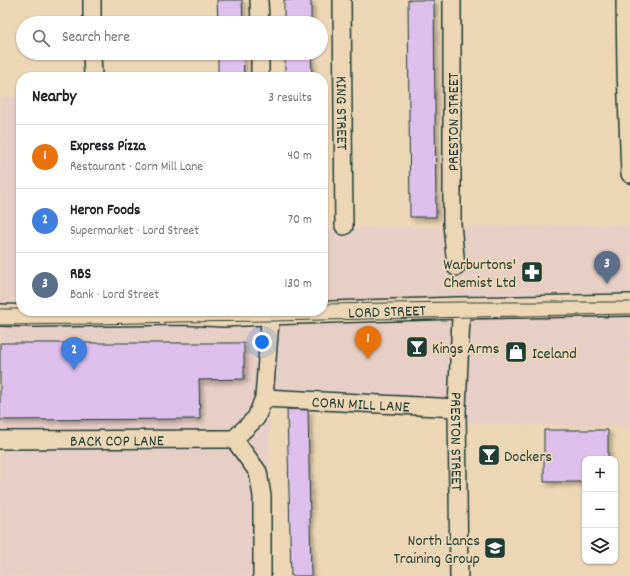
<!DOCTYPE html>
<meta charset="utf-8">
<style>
:root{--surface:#fff;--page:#f2f2f2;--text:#202124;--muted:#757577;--line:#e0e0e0;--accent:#d93025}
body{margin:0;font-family:Dekko,sans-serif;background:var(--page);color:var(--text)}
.controls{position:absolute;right:12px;bottom:12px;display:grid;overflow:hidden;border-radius:8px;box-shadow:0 1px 3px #0004}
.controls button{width:36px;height:36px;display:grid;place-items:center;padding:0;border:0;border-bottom:1px solid var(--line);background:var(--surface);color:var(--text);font:20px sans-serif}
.you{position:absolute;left:262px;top:342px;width:14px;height:14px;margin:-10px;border:3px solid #fff;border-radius:50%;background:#1a73e8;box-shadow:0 0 0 6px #1a73e833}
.badge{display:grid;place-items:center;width:26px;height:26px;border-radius:50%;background:var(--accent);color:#fff;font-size:13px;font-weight:700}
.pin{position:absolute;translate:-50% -33px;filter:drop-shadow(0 1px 2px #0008)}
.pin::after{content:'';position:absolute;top:21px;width:14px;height:12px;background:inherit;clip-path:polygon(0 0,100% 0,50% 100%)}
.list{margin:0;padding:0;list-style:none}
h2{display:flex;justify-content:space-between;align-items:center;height:52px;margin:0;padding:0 16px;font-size:17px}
h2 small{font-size:13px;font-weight:400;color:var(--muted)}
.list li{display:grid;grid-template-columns:26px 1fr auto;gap:12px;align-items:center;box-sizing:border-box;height:64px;padding:0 16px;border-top:1px solid var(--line)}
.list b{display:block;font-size:15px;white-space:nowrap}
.list p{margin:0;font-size:13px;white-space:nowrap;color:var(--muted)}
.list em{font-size:13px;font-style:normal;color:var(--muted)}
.icon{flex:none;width:22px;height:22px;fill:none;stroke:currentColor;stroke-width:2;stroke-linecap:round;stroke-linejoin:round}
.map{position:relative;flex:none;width:630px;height:576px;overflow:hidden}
.search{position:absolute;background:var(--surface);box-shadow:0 1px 3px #0004;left:16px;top:16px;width:312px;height:44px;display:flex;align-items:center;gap:10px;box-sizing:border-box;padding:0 14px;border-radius:22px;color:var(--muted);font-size:15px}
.panel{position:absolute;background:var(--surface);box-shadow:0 1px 3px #0004;left:16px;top:72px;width:312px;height:244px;border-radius:16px}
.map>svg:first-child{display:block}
</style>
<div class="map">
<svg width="630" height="576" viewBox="0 0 630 576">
<defs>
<filter id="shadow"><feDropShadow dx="3.5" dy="3.5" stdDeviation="2" flood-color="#0004"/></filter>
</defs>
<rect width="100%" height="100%" fill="#edd6b5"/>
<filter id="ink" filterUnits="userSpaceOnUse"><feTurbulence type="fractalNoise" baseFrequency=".025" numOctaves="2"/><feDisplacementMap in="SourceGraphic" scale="8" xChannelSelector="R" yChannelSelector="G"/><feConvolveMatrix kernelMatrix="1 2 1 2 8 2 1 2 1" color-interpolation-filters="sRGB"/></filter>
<g filter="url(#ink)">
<polygon fill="#e8cfc6" points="0,97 21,97 21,311 323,311 323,228 630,225 630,427 458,423 457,409 270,399 267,576 0,576"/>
<g fill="#debfec" stroke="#1f3d34" filter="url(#shadow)">
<polygon points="217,0 242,0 243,23 218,23"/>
<rect x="284" y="0" width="27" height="23"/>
<polygon points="408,0 434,0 436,217 410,217"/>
<polygon points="218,53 243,53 244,77 218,77"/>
<polygon points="285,53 311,53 312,77 285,77"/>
<polygon points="0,343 244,343 244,379 199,380 200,419 0,420"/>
<polygon points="287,409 308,410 311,576 291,576"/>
<polygon points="544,430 608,430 608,459 585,459 585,482 544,482"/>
</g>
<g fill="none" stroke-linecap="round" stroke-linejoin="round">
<g stroke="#1f3d34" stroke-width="20">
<g id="minor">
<polyline points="92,0 92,23"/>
<polyline points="259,0 260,23"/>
<path id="s1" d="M 342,0 L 344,226"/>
<polyline points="452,0 452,224 456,267"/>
<polyline points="625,0 626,71 630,174"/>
<polyline points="92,53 93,77"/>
<polyline points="260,53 260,77"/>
<path id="s2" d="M 458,308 L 461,317 L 457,408 L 459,576"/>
<path id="s3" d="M 264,398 L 457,408"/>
<polyline points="234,439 258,472 262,496 262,576"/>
<polyline points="234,439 256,418 264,398 270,321 267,311"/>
<path id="s4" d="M 0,440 L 234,439"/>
</g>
</g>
<g stroke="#1f3d34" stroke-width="24">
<g id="tertiary">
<path id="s5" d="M 0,315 L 33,316 L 183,314 L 224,316 L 267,314 L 458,308 L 630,305"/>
</g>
</g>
<use href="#minor" stroke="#edd6b5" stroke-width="17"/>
<use href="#tertiary" stroke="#edd6b5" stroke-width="21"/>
<g stroke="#1f3d34" stroke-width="1">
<polyline points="323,304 458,302 630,302"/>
<polyline points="0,309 21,309"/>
<polyline points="0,325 99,324 176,322 270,321 630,314"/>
</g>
</g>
</g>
<defs>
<g id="pharmacy-square" transform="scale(1.15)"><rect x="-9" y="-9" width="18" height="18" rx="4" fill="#1f3d34" stroke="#edd6b5"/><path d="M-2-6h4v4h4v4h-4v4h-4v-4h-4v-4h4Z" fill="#fff"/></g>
<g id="bar-square" transform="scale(1.15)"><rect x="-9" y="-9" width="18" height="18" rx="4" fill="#1f3d34" stroke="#edd6b5"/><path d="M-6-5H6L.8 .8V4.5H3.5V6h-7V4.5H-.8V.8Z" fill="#fff"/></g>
<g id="shop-square" transform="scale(1.15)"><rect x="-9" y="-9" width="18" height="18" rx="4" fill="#1f3d34" stroke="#edd6b5"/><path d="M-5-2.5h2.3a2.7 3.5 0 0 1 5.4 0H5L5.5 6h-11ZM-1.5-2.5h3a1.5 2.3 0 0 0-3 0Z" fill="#fff"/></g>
<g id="university-square" transform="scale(1.15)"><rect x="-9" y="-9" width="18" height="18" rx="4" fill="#1f3d34" stroke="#edd6b5"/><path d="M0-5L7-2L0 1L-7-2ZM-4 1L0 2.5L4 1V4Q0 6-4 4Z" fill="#fff"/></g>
</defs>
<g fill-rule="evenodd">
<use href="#pharmacy-square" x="532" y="272"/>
<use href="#bar-square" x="417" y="347"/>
<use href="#shop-square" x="516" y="352"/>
<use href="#bar-square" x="489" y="455"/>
<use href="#university-square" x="495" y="548"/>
</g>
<g text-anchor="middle" stroke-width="4" stroke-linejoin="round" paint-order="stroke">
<g font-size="16" fill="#1f3d34" stroke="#edd6b5">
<text dy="6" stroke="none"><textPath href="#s1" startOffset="113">KING STREET</textPath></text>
<text transform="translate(452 122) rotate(-90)" y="6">PRESTON STREET</text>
<text dy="6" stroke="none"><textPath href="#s5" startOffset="387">LORD STREET</textPath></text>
<text dy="6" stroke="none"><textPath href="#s3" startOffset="97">CORN MILL LANE</textPath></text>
<text dy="6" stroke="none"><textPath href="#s4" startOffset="117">BACK COP LANE</textPath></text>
<text dy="6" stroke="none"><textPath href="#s2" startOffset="134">PRESTON STREET</textPath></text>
</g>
<g font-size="16" fill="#1f3d34" stroke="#edd6b5" text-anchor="start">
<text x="516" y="269" text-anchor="end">Warburtons'<tspan x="516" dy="18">Chemist Ltd</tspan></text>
<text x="432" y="353">Kings Arms</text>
<text x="532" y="358">Iceland</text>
<text x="504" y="461">Dockers</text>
<text x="480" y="545" text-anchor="end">North Lancs<tspan x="480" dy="18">Training Group</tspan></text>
</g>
</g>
</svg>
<div class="controls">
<button>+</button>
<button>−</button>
<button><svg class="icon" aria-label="layers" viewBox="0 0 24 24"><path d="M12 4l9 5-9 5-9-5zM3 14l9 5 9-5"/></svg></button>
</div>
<div class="you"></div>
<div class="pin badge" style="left:368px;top:359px;background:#e8710a">1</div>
<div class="pin badge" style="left:74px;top:370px;background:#3f7fe0">2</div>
<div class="pin badge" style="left:607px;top:284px;background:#5c6f8a">3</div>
<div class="search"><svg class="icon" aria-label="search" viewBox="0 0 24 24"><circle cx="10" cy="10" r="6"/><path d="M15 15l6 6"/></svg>Search here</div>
<section class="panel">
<h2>Nearby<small>3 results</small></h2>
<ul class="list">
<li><span class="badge" style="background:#e8710a">1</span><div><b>Express Pizza</b><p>Restaurant · Corn Mill Lane</p></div><em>40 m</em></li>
<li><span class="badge" style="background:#3f7fe0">2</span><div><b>Heron Foods</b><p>Supermarket · Lord Street</p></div><em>70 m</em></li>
<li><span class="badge" style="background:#5c6f8a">3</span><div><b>RBS</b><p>Bank · Lord Street</p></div><em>130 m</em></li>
</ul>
</section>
</div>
